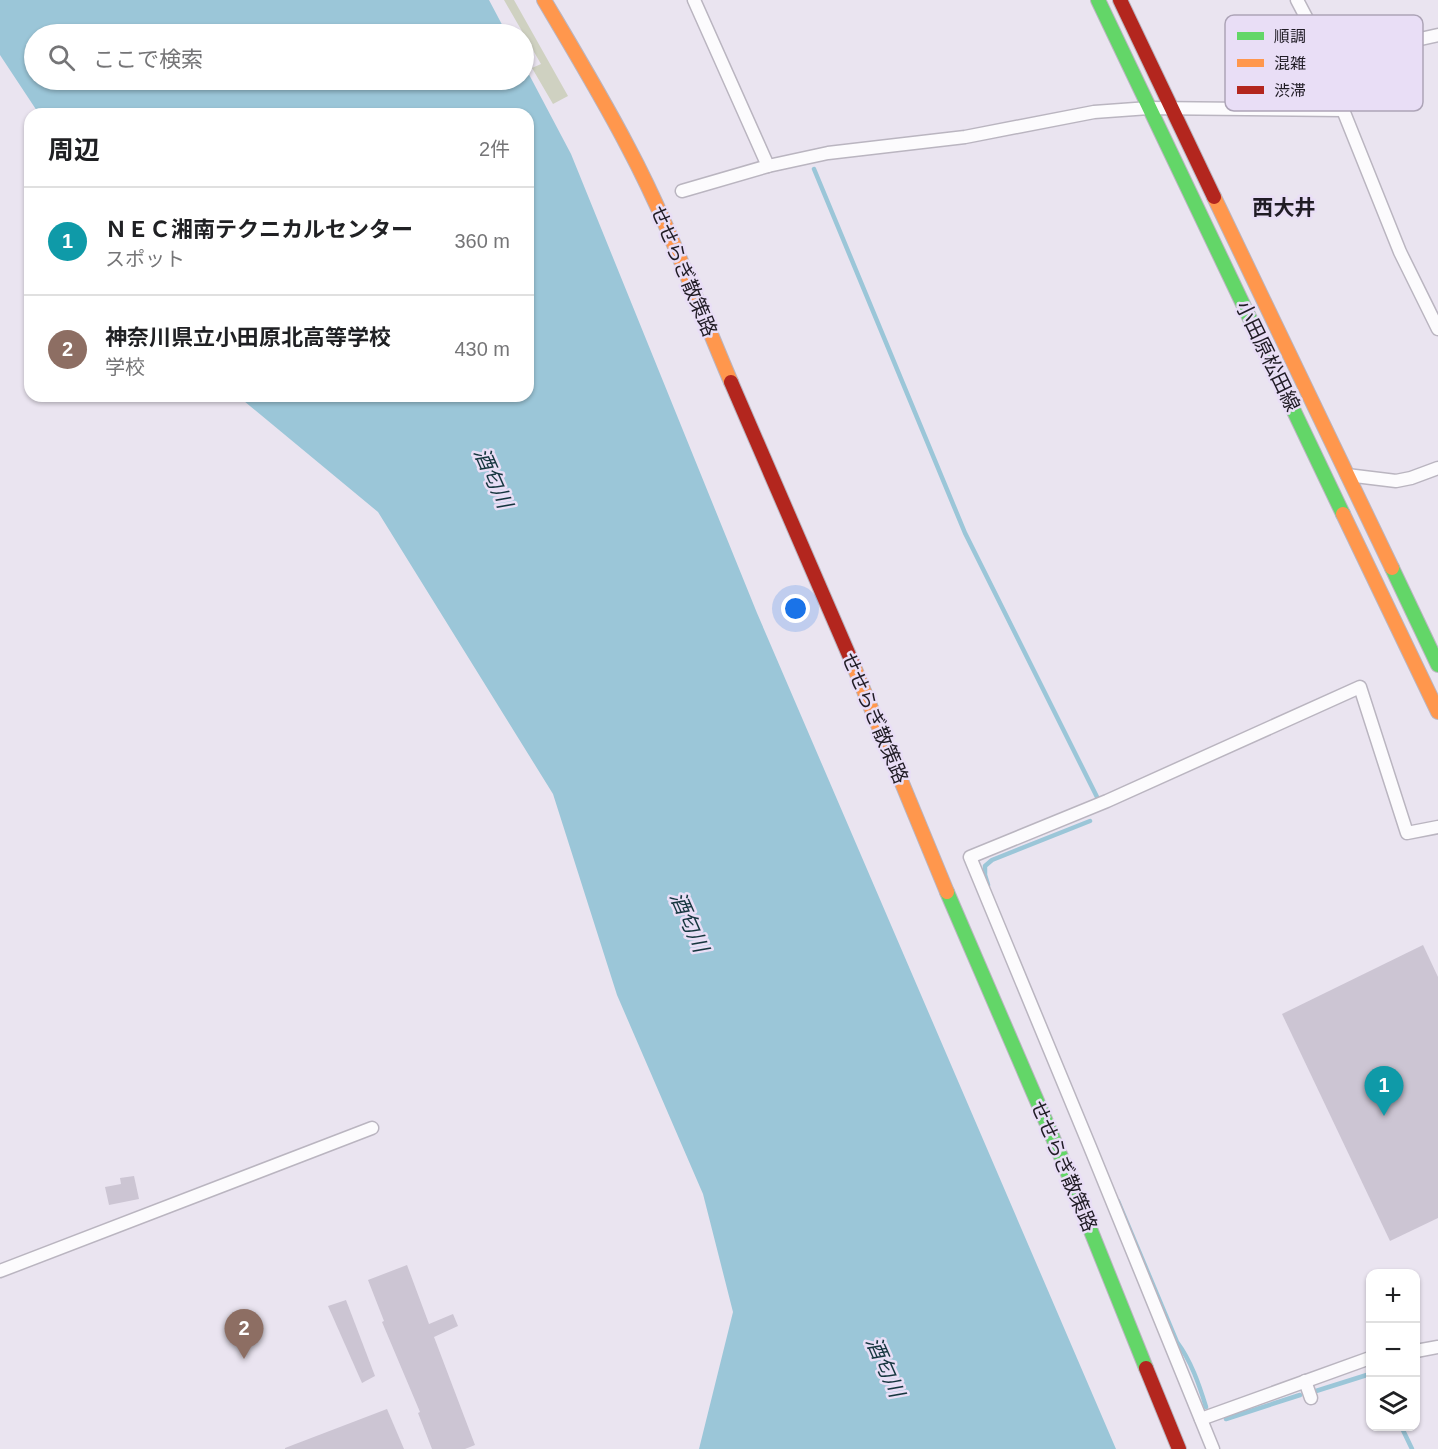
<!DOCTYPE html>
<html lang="ja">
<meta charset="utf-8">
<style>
:root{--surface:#fff;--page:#f6f6f6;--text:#202124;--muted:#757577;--line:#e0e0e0;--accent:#67626c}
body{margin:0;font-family:Helvetica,"Noto Sans JP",sans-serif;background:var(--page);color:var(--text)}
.controls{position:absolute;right:18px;bottom:18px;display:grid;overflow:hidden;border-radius:12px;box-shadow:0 2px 4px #0004}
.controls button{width:54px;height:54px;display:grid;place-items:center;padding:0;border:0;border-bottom:2px solid var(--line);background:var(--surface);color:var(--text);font:30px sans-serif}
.you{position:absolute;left:796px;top:609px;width:21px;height:21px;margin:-15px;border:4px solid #fff;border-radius:50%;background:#1a73e8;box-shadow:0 0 0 9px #1a73e833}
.badge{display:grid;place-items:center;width:39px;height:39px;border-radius:50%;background:var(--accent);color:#fff;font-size:20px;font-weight:700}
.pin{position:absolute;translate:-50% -50px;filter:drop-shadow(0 2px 3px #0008)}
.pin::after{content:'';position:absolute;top:32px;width:21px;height:18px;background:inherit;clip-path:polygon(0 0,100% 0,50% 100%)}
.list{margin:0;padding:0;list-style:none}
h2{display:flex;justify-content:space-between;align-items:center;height:78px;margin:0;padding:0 24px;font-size:26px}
h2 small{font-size:20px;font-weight:400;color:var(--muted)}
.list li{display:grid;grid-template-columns:39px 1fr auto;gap:18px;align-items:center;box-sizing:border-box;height:108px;padding:0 24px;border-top:2px solid var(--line)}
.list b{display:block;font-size:22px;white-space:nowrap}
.list p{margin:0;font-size:20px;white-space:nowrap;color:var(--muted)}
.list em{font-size:20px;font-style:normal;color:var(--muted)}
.icon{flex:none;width:33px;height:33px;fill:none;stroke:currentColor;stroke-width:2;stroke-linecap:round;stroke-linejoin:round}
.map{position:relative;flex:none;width:1438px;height:1449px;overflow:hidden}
.search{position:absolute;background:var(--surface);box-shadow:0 2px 4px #0004;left:24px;top:24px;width:510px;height:66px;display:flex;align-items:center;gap:15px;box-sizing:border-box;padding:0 21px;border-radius:33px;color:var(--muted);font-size:22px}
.panel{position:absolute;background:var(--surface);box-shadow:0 2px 4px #0004;left:24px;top:108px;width:510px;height:294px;border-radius:18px}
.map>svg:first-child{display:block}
</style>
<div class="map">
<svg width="1438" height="1449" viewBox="0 0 1438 1449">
<rect width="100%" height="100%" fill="#eae4f0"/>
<polygon fill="#cfd1c1" points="504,0 514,0 568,96 553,104 532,68 541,64"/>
<polygon fill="#9bc6d8" points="0,0 489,0 507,34 34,34 34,80 524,80 524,65 571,154 757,613 1116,1449 699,1449 733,1312 703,1194 617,995 553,794 378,512 238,396 528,396 528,114 39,114 0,55"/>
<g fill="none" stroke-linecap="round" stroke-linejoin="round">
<g stroke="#9bc6d8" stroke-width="4.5">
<polyline points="814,169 965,533 1097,797"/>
<polyline points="988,885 985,875 985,866 992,860 1090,821"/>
<path d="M 1118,1201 L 1177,1342 C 1191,1361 1199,1384 1206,1407"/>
<polyline points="1316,1391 1370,1374"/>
<polyline points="1226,1419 1300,1395"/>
<polyline points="1401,1426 1412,1449"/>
</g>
</g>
<g fill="#ccc5d3">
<polygon points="1423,945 1438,977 1438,1218 1390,1241 1282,1014"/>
<polygon points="134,1176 139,1199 109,1205 105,1187 121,1184 120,1178"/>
<polygon points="407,1265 429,1324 453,1314 458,1326 434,1337 475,1445 465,1449 432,1449 418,1413 420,1412 382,1322 384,1321 368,1280"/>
<polygon points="346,1300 375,1376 362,1383 328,1306"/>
<polygon points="387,1409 404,1449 285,1449 285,1448"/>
</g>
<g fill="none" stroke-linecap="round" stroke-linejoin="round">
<g stroke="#bab5c0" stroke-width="15">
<g id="street">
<polyline points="694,0 768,166 828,153 965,137 1094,112 1149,108 1343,110"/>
<polyline points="1297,0 1327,57 1343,110 1400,252 1438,329"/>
<polyline points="1327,57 1375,49 1438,35"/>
<polyline points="682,191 768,166"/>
<polyline points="1347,475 1396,481 1411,478 1438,468"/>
<polyline points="0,1271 372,1128"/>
<polyline points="1416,1351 1438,1347"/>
<polyline points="1305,1381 1311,1398"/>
<polyline points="1201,1419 1370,1358"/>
<polyline points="1213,1449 1090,1147 970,857 1107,801 1360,687 1407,833 1438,827"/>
</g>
</g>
<g stroke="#bab5c0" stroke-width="16">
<g id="fast">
<polyline points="1098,0 1343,514"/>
<polyline points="1392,568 1438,665"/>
<polyline points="947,892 1062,1159 1146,1368"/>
</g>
</g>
<g stroke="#bab5c0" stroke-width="16">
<g id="slow">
<path d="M 544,0 C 573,49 602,97 628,147 C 668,222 697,303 731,382"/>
<polyline points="1214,197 1392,568"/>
<polyline points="1343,514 1438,712"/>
<polyline points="852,662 947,892"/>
</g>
</g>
<g stroke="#bab5c0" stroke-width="16">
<g id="jam">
<polyline points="1120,0 1214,197"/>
<polyline points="731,382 852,662"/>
<polyline points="1146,1368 1179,1449"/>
</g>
</g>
<use href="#street" stroke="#fcfbfd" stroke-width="12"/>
<use href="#fast" stroke="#63d668" stroke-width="14"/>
<use href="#slow" stroke="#ff974d" stroke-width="14"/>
<use href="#jam" stroke="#b3261e" stroke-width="14"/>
</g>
<g text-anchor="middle" stroke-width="5" stroke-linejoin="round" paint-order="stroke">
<g font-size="20" fill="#201c25" stroke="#e9def6">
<text transform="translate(684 271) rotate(67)" y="7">せせらぎ散策路</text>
<text transform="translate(1268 356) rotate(64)" y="7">小田原松田線</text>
<text transform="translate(875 718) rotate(67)" y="7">せせらぎ散策路</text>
<text transform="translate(1064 1166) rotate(67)" y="7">せせらぎ散策路</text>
</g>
<g font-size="21" font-weight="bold" fill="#201c25" stroke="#e9def6">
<text x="1284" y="215">西大井</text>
</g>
<g font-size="21" font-style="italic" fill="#15353e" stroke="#e9def6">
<text transform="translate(493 478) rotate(66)" y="7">酒匂川</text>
<text transform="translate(689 922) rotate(66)" y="7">酒匂川</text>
<text transform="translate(885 1367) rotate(66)" y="7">酒匂川</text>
</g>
</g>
<rect x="1225" y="15" width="198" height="96" rx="9" fill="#e9def6" stroke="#ada4b7" stroke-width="1.5"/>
<rect x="1237" y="32" width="27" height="8" fill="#63d668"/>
<rect x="1237" y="59" width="27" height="8" fill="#ff974d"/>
<rect x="1237" y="86" width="27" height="8" fill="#b3261e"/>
<g font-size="16" fill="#201c25">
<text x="1274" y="42">順調</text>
<text x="1274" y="69">混雑</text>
<text x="1274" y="96">渋滞</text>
</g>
</svg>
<div class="controls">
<button>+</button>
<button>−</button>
<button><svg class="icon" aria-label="layers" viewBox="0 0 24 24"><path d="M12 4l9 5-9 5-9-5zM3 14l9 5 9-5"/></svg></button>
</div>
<div class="you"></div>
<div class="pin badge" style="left:1384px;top:1116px;background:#0f9aa8">1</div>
<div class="pin badge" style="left:244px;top:1359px;background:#8d6e63">2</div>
<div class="search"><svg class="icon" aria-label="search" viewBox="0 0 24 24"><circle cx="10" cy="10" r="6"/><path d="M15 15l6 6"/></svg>ここで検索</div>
<section class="panel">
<h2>周辺<small>2件</small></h2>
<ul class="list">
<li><span class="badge" style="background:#0f9aa8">1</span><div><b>ＮＥＣ湘南テクニカルセンター</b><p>スポット</p></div><em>360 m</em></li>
<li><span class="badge" style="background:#8d6e63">2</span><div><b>神奈川県立小田原北高等学校</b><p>学校</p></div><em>430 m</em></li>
</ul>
</section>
</div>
